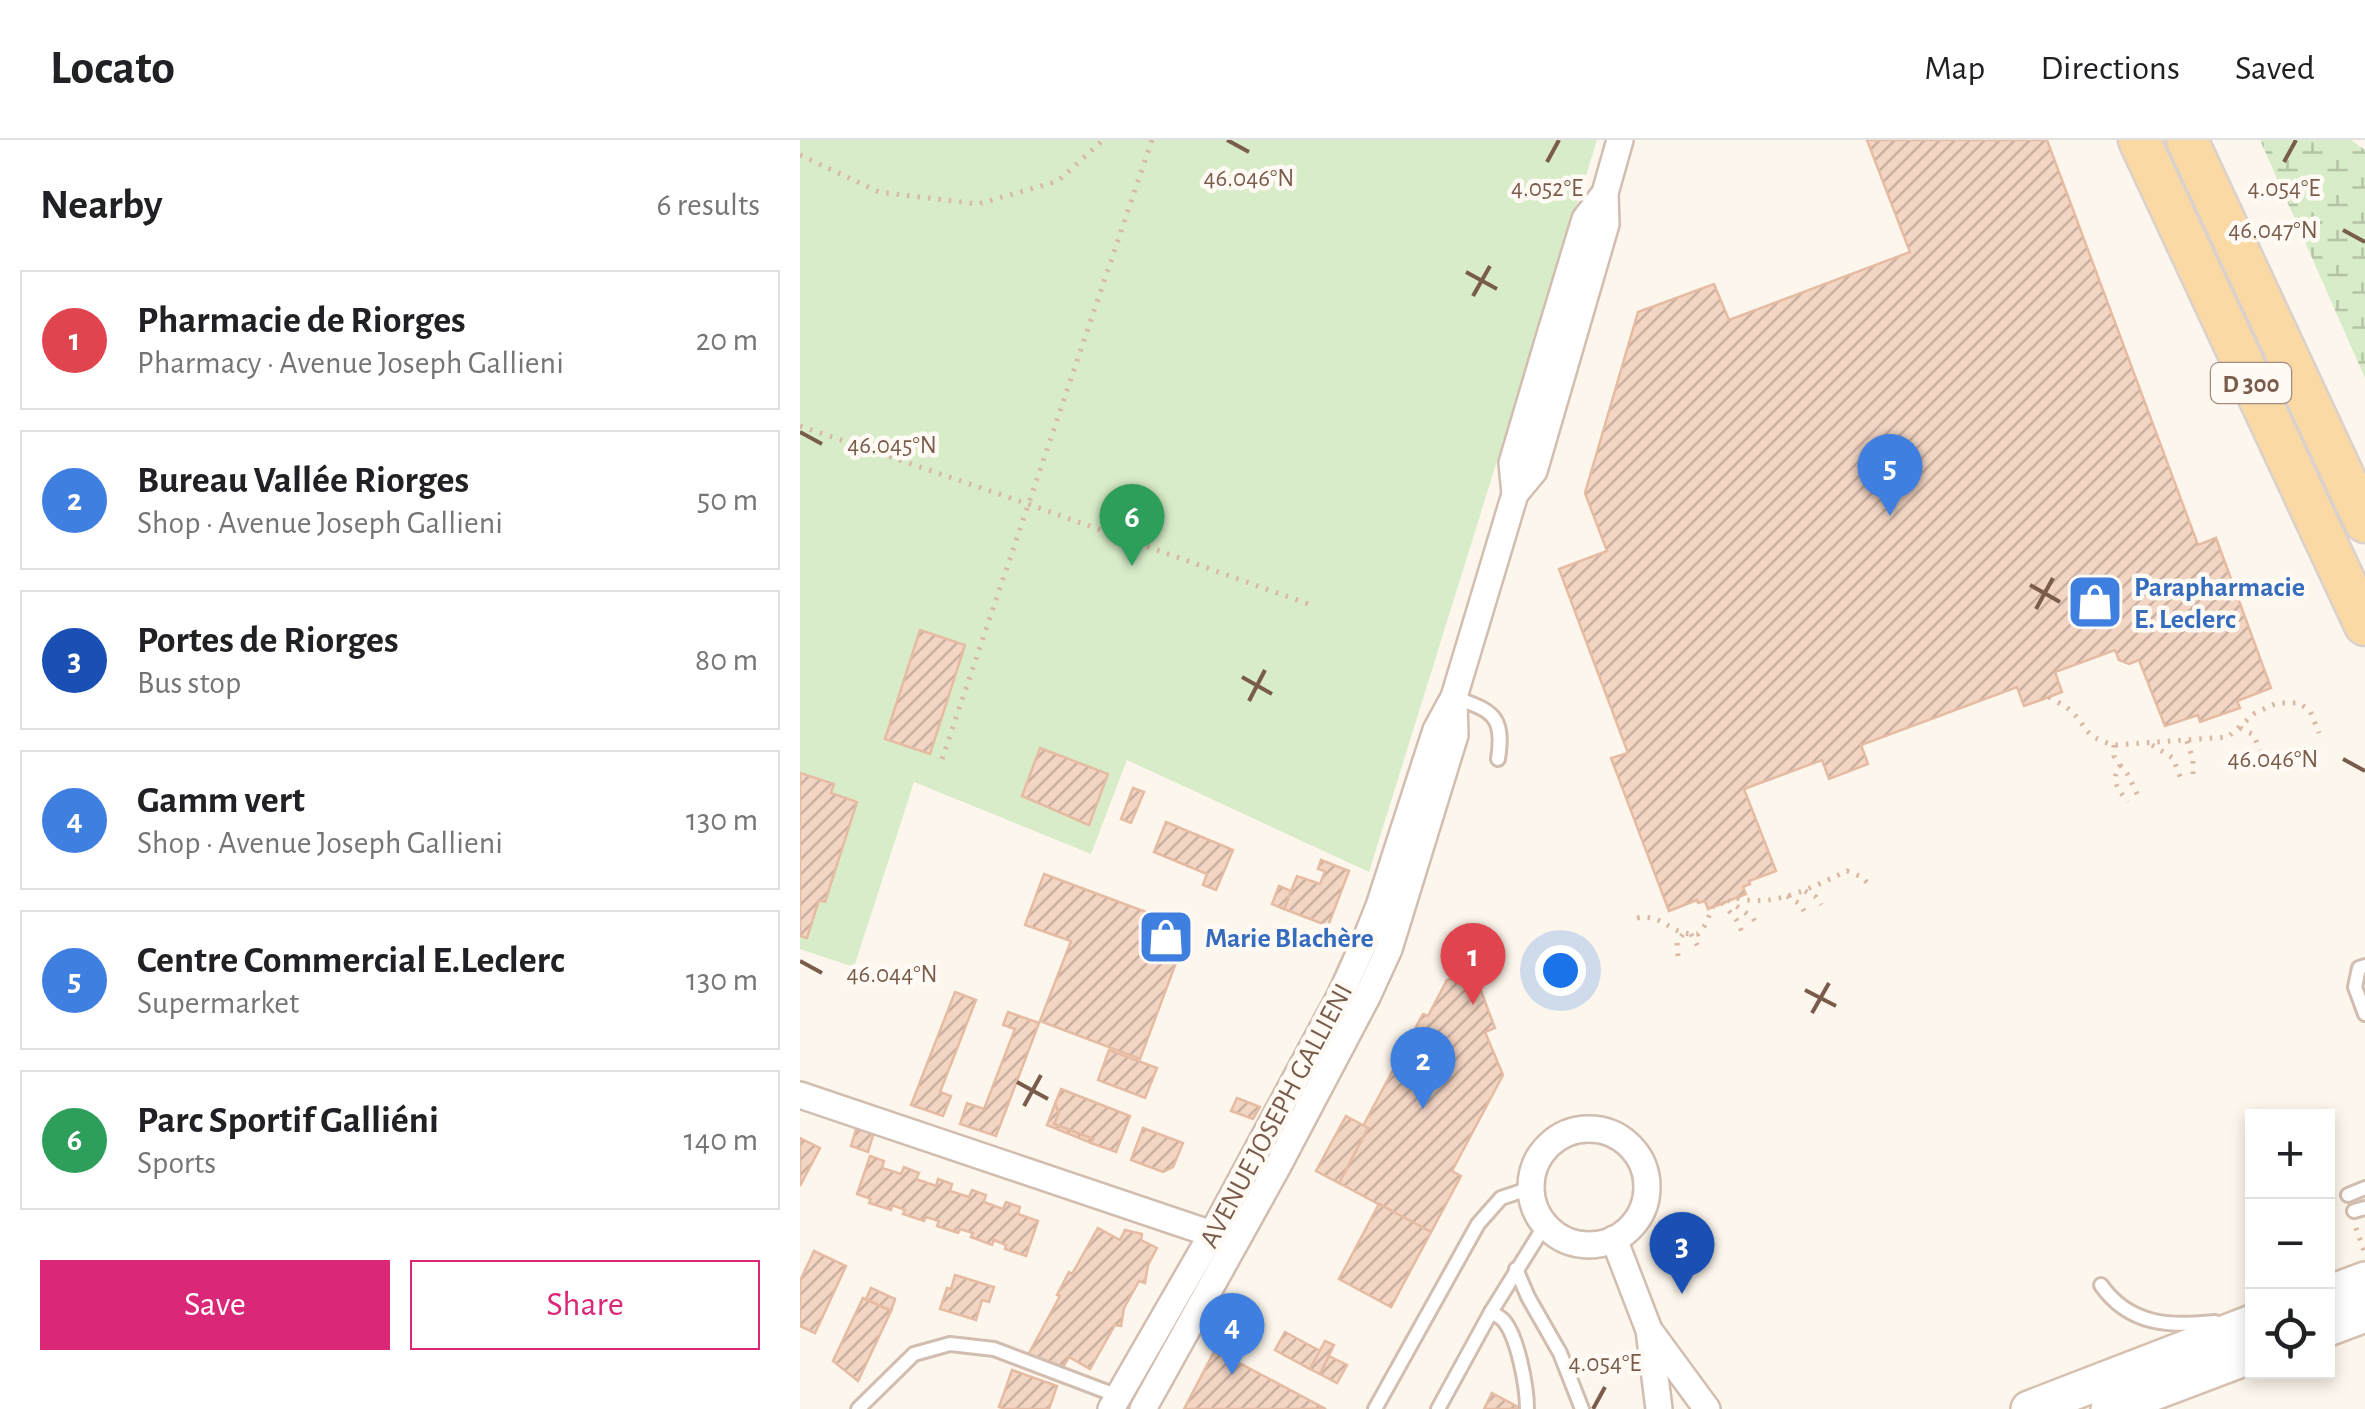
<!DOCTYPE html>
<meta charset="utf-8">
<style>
:root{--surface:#fff;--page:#f6f6f6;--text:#202124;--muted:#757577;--line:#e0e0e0;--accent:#db2777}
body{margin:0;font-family:"Alegreya Sans",sans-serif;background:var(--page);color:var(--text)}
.controls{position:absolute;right:30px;bottom:30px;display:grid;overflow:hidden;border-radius:0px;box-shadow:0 5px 15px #0003}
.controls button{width:90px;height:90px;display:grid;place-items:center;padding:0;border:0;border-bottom:2px solid var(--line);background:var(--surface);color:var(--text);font:50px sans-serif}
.you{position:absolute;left:760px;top:830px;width:35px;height:35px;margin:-25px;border:8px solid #fff;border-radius:50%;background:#1a73e8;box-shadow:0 0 0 15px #1a73e833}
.badge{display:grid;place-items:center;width:65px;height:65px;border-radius:50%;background:var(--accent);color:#fff;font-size:32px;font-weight:700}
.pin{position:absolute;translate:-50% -82px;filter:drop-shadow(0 2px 5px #0008)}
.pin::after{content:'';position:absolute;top:52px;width:35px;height:30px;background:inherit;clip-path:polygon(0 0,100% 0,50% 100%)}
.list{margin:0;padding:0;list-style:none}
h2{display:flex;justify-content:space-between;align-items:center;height:130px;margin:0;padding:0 40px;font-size:42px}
h2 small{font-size:32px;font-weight:400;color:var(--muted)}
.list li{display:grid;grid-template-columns:65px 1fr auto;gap:30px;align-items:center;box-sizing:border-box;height:140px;margin:0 20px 20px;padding:0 20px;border:2px solid var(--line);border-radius:0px}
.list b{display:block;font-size:38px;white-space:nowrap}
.list p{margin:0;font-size:32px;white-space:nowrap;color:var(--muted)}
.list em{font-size:32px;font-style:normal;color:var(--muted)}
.actions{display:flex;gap:20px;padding:30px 40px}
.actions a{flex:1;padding:22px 0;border:2px solid var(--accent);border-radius:0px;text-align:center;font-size:35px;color:var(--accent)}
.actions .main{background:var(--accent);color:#fff}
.icon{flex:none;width:55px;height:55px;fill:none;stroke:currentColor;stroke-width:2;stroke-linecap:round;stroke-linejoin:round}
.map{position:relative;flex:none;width:1565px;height:1269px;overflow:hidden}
header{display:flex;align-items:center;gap:60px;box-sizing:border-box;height:140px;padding:0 50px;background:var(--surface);border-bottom:2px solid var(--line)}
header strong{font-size:48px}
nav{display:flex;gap:55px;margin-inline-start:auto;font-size:35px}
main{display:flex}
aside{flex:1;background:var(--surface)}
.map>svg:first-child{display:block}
</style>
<header>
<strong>Locato</strong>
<nav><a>Map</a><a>Directions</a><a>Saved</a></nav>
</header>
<main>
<aside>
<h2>Nearby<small>6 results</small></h2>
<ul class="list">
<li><span class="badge" style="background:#e0444e">1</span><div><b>Pharmacie de Riorges</b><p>Pharmacy · Avenue Joseph Gallieni</p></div><em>20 m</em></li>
<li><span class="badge" style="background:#3f7fe0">2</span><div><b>Bureau Vallée Riorges</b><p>Shop · Avenue Joseph Gallieni</p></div><em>50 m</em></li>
<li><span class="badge" style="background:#1a4fb4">3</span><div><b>Portes de Riorges</b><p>Bus stop</p></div><em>80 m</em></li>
<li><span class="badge" style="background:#3f7fe0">4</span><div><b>Gamm vert</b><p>Shop · Avenue Joseph Gallieni</p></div><em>130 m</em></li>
<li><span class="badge" style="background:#3f7fe0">5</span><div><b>Centre Commercial E.Leclerc</b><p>Supermarket</p></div><em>130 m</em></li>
<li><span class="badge" style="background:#2e9e5b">6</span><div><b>Parc Sportif Galliéni</b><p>Sports</p></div><em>140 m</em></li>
</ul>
<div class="actions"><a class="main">Save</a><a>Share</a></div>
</aside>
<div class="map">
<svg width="1565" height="1269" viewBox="0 0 1565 1269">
<defs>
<pattern id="wetland-marsh" width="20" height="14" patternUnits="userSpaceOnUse" patternTransform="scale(2.5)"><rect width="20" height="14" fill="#d8ecc9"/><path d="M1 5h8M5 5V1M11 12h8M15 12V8" fill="none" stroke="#b4c2a5"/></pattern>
<pattern id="building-hatch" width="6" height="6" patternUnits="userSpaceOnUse" patternTransform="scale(2.5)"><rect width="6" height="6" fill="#f3d5c3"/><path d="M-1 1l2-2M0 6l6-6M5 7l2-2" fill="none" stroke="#cab0a1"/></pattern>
</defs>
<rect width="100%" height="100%" fill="#fdf6ec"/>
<polygon fill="url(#wetland-marsh)" points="1460,0 1551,0 1565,10 1565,238"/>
<polygon fill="#d8ecc9" points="0,0 797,0 569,732 327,620 291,714 114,642 54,827 0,809"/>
<g fill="url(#building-hatch)" stroke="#e6bba3" stroke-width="2.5">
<polygon points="1067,0 1247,0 1398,405 1416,398 1471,548 1437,561 1440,568 1400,582 1398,575 1365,586 1339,520 1329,524 1319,520 1315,510 1255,532 1262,552 1249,557 1224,566 1217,547 1061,605 1068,624 1029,639 1022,620 944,649 976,731 949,741 950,744 943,747 946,754 913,767 908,769 905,761 898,763 897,760 869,771 811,618 828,613 759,429 807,411 785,353 838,172 914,144 929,180 1110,112"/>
<polygon points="120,490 165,505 130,614 85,599"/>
<polygon points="240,608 308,634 289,685 222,656"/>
<polygon points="0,633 34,644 31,653 57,662 25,762 19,760 7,798 0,796"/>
<polygon points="333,648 344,652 331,683 321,679"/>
<polygon points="366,682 433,710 416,750 403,745 407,734 354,712"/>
<polygon points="521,720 549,731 528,786 484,769 497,736 520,744 525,731 518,729"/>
<polygon points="244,734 389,788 340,919 240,881 271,801 225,785"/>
<polygon points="479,746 491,751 484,769 472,764"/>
<polygon points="673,830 695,888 685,892 703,935 652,1031 661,1036 631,1092 539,1043 568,988 563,986 623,874 628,876 647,840"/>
<polygon points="155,852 176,860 140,952 151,956 143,976 111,965"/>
<polygon points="208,872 239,883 196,996 160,984 167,963 184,969 215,889 203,885"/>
<polygon points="309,910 357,928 345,958 298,940"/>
<polygon points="261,949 330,976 316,1012 291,1003 293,999 254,984 259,973 255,964"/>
<polygon points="437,958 460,967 453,979 431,971"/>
<polygon points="255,964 259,973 254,984 293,999 291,1003 247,985"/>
<polygon points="546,976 568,988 539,1043 516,1031"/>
<polygon points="57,986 74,992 68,1012 51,1006"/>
<polygon points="343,988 383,1003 373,1027 363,1032 331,1020"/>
<polygon points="0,998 20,1008 0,1046"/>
<polygon points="70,1016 84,1021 82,1028 101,1034 104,1027 119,1033 116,1039 136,1046 138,1039 152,1044 150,1051 169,1057 172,1050 186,1055 184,1062 203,1069 206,1062 220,1067 218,1074 238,1081 226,1116 205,1109 206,1105 194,1100 192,1105 171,1097 173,1093 160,1089 158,1093 137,1086 139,1081 126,1077 124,1081 103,1074 105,1070 92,1065 91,1070 69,1063 71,1059 57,1054"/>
<polygon points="579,1064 631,1092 591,1167 539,1139"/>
<polygon points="298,1088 320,1100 325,1090 342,1094 341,1100 357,1108 348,1125 345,1143 339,1141 324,1168 321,1186 315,1185 290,1229 269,1217 263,1227 228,1215 260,1156 257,1155 269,1132 272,1134"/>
<polygon points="14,1111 46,1126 15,1193 0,1186 0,1141"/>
<polygon points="155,1135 194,1147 189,1162 182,1160 176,1180 140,1169 147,1148 151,1149"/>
<polygon points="71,1148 95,1159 91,1171 66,1159"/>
<polygon points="63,1158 91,1171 58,1241 33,1221"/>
<polygon points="485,1192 520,1211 510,1229 475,1210"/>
<polygon points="525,1201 534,1205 520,1234 510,1229"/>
<polygon points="415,1210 526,1269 384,1269"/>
<polygon points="529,1216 547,1225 537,1243 520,1234"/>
<polygon points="212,1230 257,1246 249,1269 206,1269 199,1267"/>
<polygon points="692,1253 722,1269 684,1269"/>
</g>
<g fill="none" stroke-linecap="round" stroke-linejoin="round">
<g stroke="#d1beb0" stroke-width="18">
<g id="lane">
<path d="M 654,557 C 691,571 705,574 698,619"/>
<polyline points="1565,826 1559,828 1555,847 1565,874"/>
<polyline points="1548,1055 1565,1048"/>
<polyline points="1554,1071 1565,1068"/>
<polyline points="716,1129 728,1157 760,1213 782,1269"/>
<path d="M 1301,1145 C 1329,1185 1370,1187 1415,1182"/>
<path d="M 691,1172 C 695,1175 701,1177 704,1181 C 718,1198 727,1247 727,1269"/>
<polyline points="58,1269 114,1214 150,1204 194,1209 318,1256"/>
<polyline points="575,1269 678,1084 701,1058 731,1048"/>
<polyline points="638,1269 691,1172 745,1085"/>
</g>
</g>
<g stroke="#d1beb0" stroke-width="30">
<g id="street">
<polyline points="715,354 712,323 749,198 785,79 805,53"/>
<polyline points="0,955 412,1094 425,1102"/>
<circle cx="789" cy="1047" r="58"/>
<polyline points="814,1099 849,1190 859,1269"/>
<polyline points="852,1194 907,1269"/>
<polyline points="311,1269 412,1094 541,854 567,796 579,766 636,590 654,557 715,354 734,331 806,84 805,53 820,0"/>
<polyline points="343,1269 478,1026 567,857 589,809 655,595 654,561"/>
</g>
</g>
<g stroke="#d6c0b0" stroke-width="40">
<g id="secondary">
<polyline points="1528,1154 1565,1140"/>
<polyline points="1528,1188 1565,1174"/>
<polyline points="1229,1269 1452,1183"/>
<polyline points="1309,1269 1452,1215"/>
</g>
</g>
<g stroke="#dad1cd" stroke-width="45">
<g id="primary">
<polyline points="1339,0 1565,485"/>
<polyline points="1387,0 1565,382"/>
</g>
</g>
<g stroke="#d9b8a5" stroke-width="5" stroke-dasharray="2.5 8" stroke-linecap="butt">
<polyline points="0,15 79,52 178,64 258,41 303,0"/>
<polyline points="0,286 228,364 514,466"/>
<path d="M 1249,557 C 1255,561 1264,565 1270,570 C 1289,588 1282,596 1314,605 L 1428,597 L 1455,573 L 1477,563 L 1499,563 L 1510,571 L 1519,593"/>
<polyline points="1440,588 1454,595 1461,614"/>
<polyline points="1387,601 1393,620 1393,638"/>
<path d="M 1314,605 L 1314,616 L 1320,625 C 1310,641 1318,649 1328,662"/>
<polyline points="1352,605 1373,618 1382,642"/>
<polyline points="142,619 352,0"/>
<polyline points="1320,625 1328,635 1339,658"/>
<polyline points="1005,751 1016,757 1021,765"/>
<polyline points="987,756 1000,764 1004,771"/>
<path d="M 937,758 C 975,768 1012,747 1047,731 L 1062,737 L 1070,746"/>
<polyline points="928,760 953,778 958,787"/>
<polyline points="922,763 936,779 943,794"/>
<path d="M 837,778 C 864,773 869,796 898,794 L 905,785 L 913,767"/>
<polyline points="891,794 900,810"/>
<polyline points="878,816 877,802 883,794"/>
<polyline points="1556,1088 1564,1111"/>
</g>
<use href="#lane" stroke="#fff" stroke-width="12"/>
<use href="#street" stroke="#fff" stroke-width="25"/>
<use href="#secondary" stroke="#fff" stroke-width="35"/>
<use href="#primary" stroke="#fbd9a5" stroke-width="40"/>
</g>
<path fill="none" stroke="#7a5c4d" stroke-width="4" d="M 427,0 L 449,12M 747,22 L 759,0M 1484,22 L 1496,0M 1543,90 L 1565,102M 666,132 L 697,149M 673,156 L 690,126M 0,292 L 22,304M 1230,445 L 1260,462M 1236,469 L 1253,438M 442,537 L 472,554M 449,561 L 465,530M 1543,619 L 1565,631M 0,821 L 22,833M 1005,850 L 1036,866M 1012,873 L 1029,843M 217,942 L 248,959M 224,966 L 241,935M 793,1269 L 805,1247"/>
<defs>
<g id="shop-square" transform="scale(2.875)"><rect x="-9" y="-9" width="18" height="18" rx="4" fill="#3f7fe0" stroke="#fffaf3"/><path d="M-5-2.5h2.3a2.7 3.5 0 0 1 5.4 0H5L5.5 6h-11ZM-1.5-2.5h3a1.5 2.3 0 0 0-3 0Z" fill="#fff"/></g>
</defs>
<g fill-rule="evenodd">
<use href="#shop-square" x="1295" y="462"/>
<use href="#shop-square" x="366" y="797"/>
</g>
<g text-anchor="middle" stroke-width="9" stroke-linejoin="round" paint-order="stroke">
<rect fill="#fffaf3" stroke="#a28b7f" stroke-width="2.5" x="1411" y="223" width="80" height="40" rx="8"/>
<g font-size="25" font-weight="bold" fill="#7a5c4d">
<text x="1451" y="252">D 300</text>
</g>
<g font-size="28" font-weight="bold" fill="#366cbe" stroke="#fffaf3" text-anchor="start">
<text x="1334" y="456">Parapharmacie<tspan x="1334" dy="32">E. Leclerc</tspan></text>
<text x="405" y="807">Marie Blachère</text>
</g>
<g font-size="28" fill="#7a5c4d" stroke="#fffaf3">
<text transform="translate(475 975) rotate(-62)" y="10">AVENUE JOSEPH GALLIENI</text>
</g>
</g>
<g font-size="25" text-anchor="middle" fill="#7a5c4d" stroke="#fffaf3" stroke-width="9" stroke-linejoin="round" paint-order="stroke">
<text x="449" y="46">46.046°N</text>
<text x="747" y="56">4.052°E</text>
<text x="1484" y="56">4.054°E</text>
<text x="1473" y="98">46.047°N</text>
<text x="92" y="313">46.045°N</text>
<text x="1473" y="627">46.046°N</text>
<text x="92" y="842">46.044°N</text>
<text x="805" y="1231">4.054°E</text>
</g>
</svg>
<div class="controls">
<button>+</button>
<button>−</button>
<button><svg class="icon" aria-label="locate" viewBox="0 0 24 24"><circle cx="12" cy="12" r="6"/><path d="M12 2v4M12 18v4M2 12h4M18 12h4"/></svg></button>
</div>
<div class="you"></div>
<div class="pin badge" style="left:673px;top:865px;background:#e0444e">1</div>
<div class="pin badge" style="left:623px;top:969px;background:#3f7fe0">2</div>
<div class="pin badge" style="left:882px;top:1154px;background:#1a4fb4">3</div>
<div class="pin badge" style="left:432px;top:1235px;background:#3f7fe0">4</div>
<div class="pin badge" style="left:1090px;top:376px;background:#3f7fe0">5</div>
<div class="pin badge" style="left:332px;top:426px;background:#2e9e5b">6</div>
</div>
</main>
